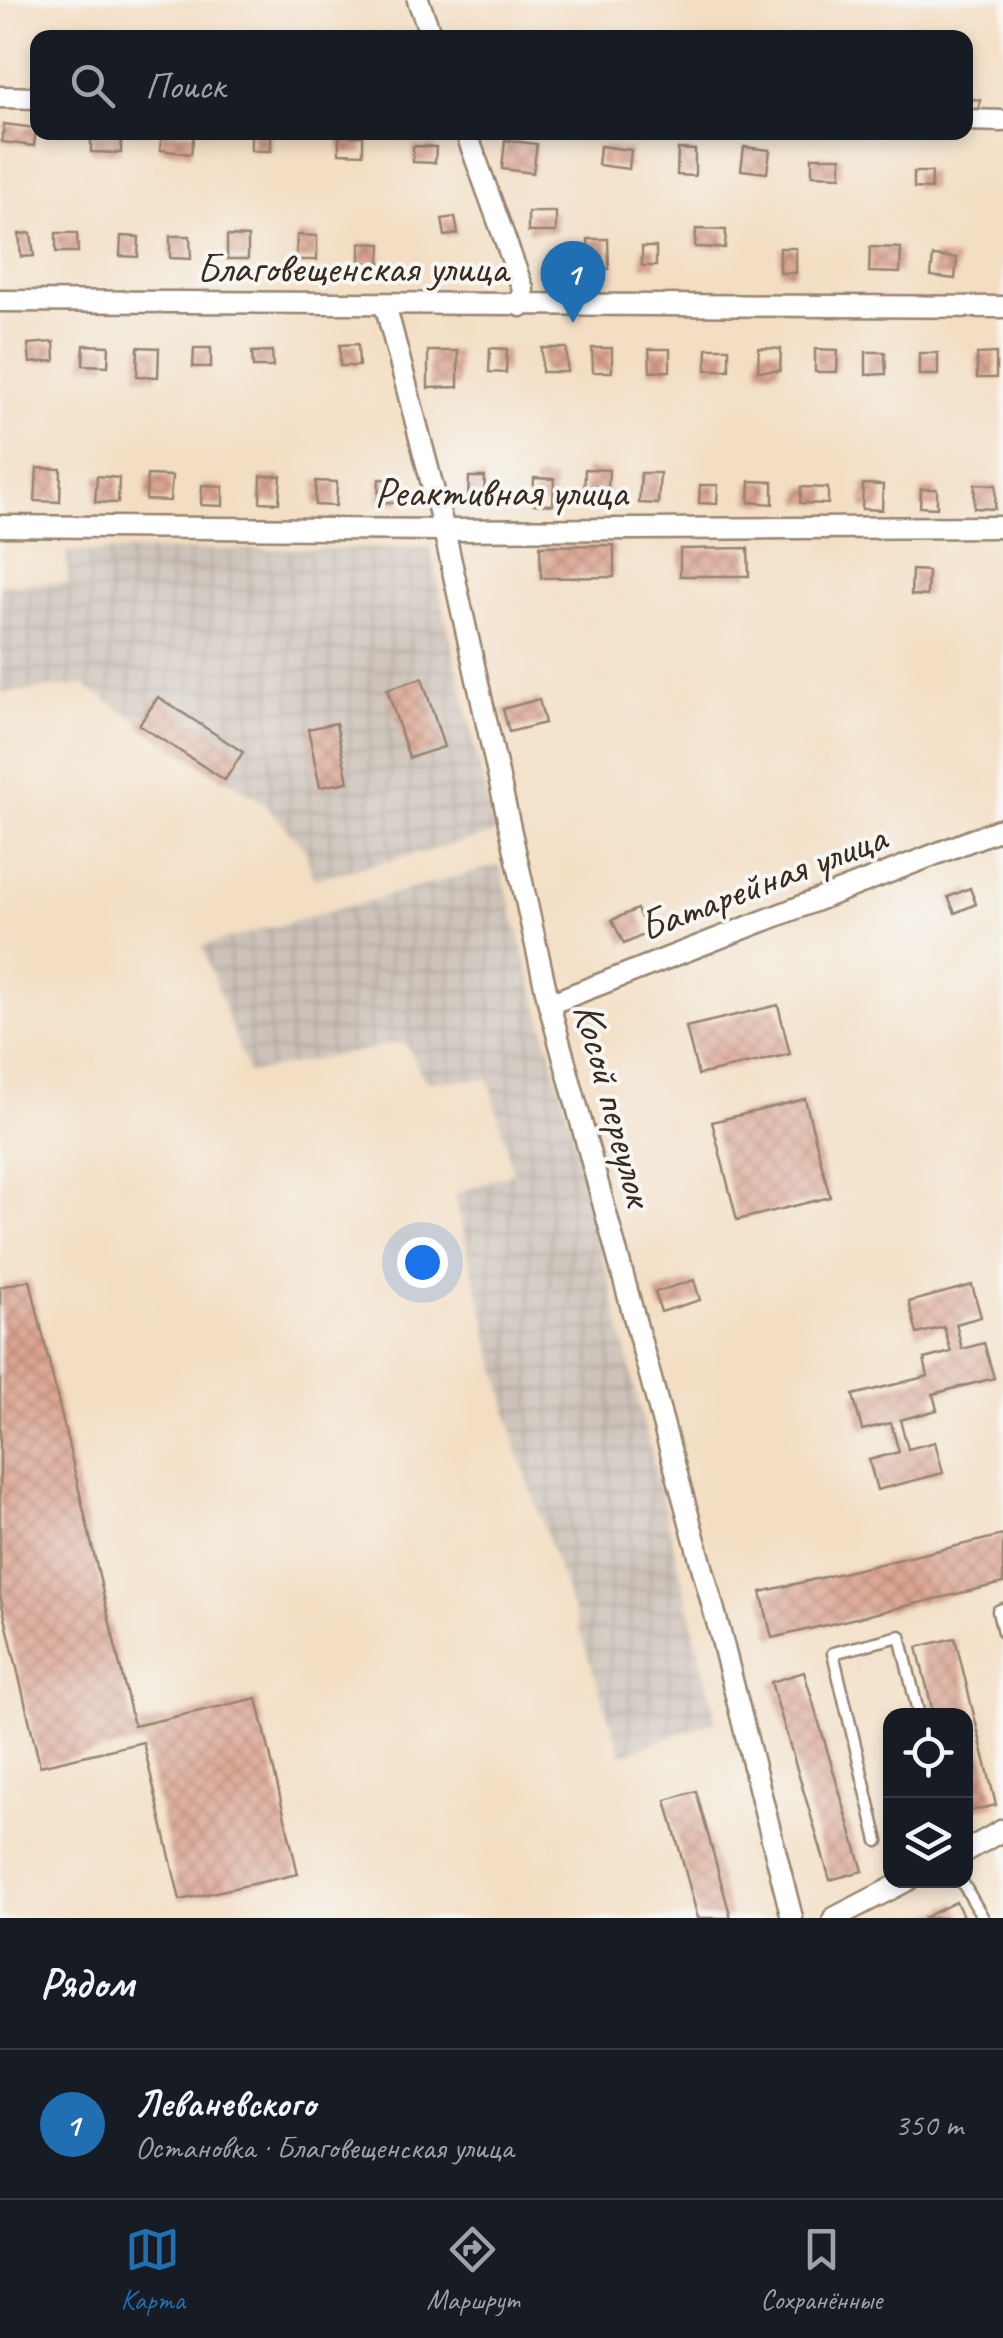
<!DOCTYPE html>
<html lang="ru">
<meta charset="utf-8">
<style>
:root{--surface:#171b24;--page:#20242c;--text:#f1f3f6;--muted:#9ea1a6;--line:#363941;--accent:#1f6fb2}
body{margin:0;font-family:Caveat,sans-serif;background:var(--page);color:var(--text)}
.controls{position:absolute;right:30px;bottom:30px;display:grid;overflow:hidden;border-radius:20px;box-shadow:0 5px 15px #0003}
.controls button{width:90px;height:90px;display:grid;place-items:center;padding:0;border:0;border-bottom:2px solid var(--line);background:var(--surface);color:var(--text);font:50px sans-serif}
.you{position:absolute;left:422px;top:1262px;width:35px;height:35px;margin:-25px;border:8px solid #fff;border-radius:50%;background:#1a73e8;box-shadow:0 0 0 15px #1a73e833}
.badge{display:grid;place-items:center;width:65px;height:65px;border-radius:50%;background:var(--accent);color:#fff;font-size:32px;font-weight:700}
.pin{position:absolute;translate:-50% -82px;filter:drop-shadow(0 2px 5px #0008)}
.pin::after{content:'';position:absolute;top:52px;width:35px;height:30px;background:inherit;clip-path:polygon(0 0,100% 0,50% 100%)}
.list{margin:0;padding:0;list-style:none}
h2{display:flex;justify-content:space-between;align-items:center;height:130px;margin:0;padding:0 40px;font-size:42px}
h2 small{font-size:32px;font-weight:400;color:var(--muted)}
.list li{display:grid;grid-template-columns:65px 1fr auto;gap:30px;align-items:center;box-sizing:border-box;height:150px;padding:0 40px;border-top:2px solid var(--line)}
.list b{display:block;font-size:38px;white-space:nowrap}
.list p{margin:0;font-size:32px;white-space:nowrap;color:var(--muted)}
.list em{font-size:32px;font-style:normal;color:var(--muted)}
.icon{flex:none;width:55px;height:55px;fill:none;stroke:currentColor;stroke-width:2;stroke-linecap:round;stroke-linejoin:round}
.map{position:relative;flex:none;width:1003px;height:1918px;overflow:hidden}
.search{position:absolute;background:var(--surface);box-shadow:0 5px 15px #0003;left:30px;right:30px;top:30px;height:110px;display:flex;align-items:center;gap:25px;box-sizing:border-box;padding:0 35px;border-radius:20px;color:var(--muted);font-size:38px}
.sheet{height:280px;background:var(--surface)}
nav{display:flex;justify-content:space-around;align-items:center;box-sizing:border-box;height:140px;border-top:2px solid var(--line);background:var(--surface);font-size:28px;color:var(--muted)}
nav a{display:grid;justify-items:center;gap:5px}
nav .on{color:var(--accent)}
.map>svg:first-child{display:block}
</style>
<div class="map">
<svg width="1003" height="1918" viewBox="0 0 1003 1918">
<defs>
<pattern id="industrial-grid" width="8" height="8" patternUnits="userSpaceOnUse" patternTransform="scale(2.5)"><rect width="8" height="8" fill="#cdc2b9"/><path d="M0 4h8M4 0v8" fill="none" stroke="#b1a79f"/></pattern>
<pattern id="building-cross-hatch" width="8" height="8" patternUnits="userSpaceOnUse" patternTransform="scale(2.5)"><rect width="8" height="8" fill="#dca491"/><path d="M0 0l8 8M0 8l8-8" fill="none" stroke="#b48676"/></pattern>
</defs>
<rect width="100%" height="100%" fill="#f6f6f2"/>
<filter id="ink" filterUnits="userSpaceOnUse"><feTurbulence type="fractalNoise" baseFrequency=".01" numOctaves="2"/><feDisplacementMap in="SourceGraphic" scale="20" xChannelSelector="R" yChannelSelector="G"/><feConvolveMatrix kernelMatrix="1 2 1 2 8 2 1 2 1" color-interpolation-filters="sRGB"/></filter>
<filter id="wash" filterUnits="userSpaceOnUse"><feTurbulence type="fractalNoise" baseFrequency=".0048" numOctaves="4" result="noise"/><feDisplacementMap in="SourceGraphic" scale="40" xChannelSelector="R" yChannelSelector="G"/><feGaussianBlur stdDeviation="2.25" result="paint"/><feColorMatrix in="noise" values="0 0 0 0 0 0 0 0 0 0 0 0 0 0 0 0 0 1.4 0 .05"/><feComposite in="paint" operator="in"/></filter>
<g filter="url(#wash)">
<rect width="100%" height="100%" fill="#f3dec3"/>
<g fill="url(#industrial-grid)">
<polygon points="430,548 495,834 313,879 306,850 264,803 83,685 0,693 0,584 69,583 66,552"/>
<polygon points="500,865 576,1145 716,1720 622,1755 517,1448 454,1195 513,1172 489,1079 425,1081 405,1042 248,1073 202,946"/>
</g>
<g id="blocks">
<g fill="url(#building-cross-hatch)">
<polygon points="966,98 980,100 978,115 966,113"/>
<polygon points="4,124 36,128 34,146 2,142"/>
<polygon points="91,132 121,132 121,153 91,152"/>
<polygon points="162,132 194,133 191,154 160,150"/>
<rect x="251" y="133" width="20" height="18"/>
<polygon points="339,136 363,136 363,154 339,153"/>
<polygon points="505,140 537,144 533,173 502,169"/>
<polygon points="413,146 436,147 435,163 413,162"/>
<polygon points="600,146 631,150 629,169 598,165"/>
<polygon points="744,147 770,150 767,173 741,170"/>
<polygon points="678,149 695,150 695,176 677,175"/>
<polygon points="812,157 841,157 841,176 812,175"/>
<polygon points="914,172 932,172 931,189 914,188"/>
<rect x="528" y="212" width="28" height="20"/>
<polygon points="455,217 458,234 445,236 442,219"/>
<polygon points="696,229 726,230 725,248 695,247"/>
<polygon points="31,233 34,256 21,257 19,234"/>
<polygon points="56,233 77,233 78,252 56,252"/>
<polygon points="297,235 317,236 317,260 296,260"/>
<polygon points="121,236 139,237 138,257 120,256"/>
<polygon points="170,236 190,236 191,259 170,258"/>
<polygon points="227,236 248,237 248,259 227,259"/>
<polygon points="588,239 608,239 609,269 589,270"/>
<polygon points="360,243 381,244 380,263 360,263"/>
<rect x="642" y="247" width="14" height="19"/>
<polygon points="870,247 901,248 900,273 869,272"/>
<rect x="780" y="248" width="16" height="25"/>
<polygon points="933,256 957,258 955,279 931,276"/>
<polygon points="54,342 55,361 30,363 28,344"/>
<polygon points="358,344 359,366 340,366 340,345"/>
<polygon points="84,345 109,346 108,366 83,365"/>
<polygon points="138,347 159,348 158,377 137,376"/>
<polygon points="194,348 211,348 211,367 193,367"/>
<polygon points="490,348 507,349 506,373 489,372"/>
<rect x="542" y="348" width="25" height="24"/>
<polygon points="592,348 612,348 612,372 593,372"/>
<polygon points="707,348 729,348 729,370 706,370"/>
<polygon points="759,348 781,349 780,371 758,371"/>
<polygon points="649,349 670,349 670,371 650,372"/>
<polygon points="815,349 838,350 837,372 815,372"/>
<polygon points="272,351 273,367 253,367 252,352"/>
<polygon points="428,351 458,351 458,387 428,388"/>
<polygon points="866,352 885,352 886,374 866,375"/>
<rect x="919" y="353" width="19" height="22"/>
<polygon points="996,353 996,378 977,378 977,354"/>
<polygon points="37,468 61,469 60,502 35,501"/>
<polygon points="585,469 609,470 607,503 584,502"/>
<polygon points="641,473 660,473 658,504 639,503"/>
<polygon points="147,475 172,476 170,501 146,500"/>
<polygon points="97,476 119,478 118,503 95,502"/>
<polygon points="261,476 281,476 279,503 260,502"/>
<polygon points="469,477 485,477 484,501 468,501"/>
<polygon points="534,478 554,479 553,505 533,504"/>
<polygon points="379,479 401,480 400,503 378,502"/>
<polygon points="316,481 337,482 336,506 315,505"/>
<polygon points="750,481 773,482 773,504 749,502"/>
<polygon points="863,484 883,485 882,510 862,509"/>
<polygon points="975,484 996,485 995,509 974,508"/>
<polygon points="202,485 223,486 223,506 201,505"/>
<polygon points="700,485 718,485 717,504 699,503"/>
<polygon points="801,487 828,488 828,504 800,503"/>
<polygon points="921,489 937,489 937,508 920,507"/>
<polygon points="614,545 614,577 541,578 540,546"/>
<polygon points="748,548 749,576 680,576 680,549"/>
<polygon points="912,570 928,571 927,596 911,595"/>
<polygon points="422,678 444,747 409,758 387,689"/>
<polygon points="158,697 243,752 225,780 139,725"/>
<polygon points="539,699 545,723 509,732 503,709"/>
<polygon points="336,723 348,782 320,787 308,729"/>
<polygon points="970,888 976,904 955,913 948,897"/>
<polygon points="637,909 648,933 624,944 612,920"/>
<polygon points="778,1005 790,1054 698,1075 686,1027"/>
<polygon points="805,1099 830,1197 737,1220 712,1122"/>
<polygon points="30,1280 134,1726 257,1698 298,1874 180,1900 143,1742 40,1766 0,1596 0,1287"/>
<polygon points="694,1280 700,1300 661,1312 655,1292"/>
<polygon points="972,1285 981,1317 956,1324 962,1349 984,1343 994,1378 933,1394 937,1410 900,1420 908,1449 935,1442 943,1473 877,1490 869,1460 899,1452 891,1423 862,1430 853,1395 928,1376 924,1359 951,1352 944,1327 917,1334 909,1302"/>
<polygon points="1003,1535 1003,1583 772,1638 761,1592"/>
<polygon points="955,1638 996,1805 966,1812 966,1716 934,1716 917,1647"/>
<polygon points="804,1672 863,1871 830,1880 771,1682"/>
<polygon points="696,1791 731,1918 698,1918 666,1800"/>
<polygon points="956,1902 964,1918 923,1918"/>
</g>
</g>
</g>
<g filter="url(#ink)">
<use href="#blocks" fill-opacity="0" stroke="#978470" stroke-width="2.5"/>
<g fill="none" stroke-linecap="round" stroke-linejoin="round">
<g stroke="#978470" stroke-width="15">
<g id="service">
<polyline points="1003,1609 998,1611 1003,1632"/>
<polyline points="878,1841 833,1653 900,1636 919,1716"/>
<polyline points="961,1880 983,1918"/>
</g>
</g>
<g stroke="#978470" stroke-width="25">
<g id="minor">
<polyline points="418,0 432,38"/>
<polyline points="0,97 38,98"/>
<polyline points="966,120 1003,121"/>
<polyline points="466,132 523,289 521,306"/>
<polyline points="0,301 1003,307"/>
<polyline points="385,304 444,530 549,1004 722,1640 792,1918"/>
<polyline points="0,526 444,530 1003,527"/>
<polyline points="549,1004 1003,828"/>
<polyline points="966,1851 1003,1830"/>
<polyline points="834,1918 908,1880"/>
</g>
</g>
<use href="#service" stroke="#fff" stroke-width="10"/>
<use href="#minor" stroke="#fff" stroke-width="20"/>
</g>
</g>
<g text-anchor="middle" stroke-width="8" stroke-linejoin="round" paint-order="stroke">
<g font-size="42" fill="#3b2a1e" stroke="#f6f6f2">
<text x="352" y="282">Благовещенская улица</text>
<text x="501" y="506">Реактивная улица</text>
<text transform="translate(762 881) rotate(-21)" y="15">Батарейная улица</text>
<text transform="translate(615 1104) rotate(75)" y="15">Косой переулок</text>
</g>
</g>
</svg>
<div class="controls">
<button><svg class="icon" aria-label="locate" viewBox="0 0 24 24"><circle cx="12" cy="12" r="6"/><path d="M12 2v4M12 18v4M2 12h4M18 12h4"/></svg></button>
<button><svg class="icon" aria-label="layers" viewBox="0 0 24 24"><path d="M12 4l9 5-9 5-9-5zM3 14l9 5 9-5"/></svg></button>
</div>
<div class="you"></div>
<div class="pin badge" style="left:573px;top:323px">1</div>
<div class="search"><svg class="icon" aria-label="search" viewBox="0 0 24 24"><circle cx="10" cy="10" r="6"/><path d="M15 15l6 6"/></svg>Поиск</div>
</div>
<section class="sheet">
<h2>Рядом<small></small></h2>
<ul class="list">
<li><span class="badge">1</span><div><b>Леваневского</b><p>Остановка · Благовещенская улица</p></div><em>350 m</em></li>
</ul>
</section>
<nav>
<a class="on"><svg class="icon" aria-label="map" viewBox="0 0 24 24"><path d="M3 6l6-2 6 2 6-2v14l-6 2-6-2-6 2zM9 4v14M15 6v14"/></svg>Карта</a>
<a><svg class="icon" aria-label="directions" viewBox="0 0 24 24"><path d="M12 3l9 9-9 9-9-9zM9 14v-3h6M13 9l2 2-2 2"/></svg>Маршрут</a>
<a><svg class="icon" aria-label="saved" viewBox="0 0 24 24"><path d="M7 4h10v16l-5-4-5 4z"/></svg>Сохранённые</a>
</nav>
